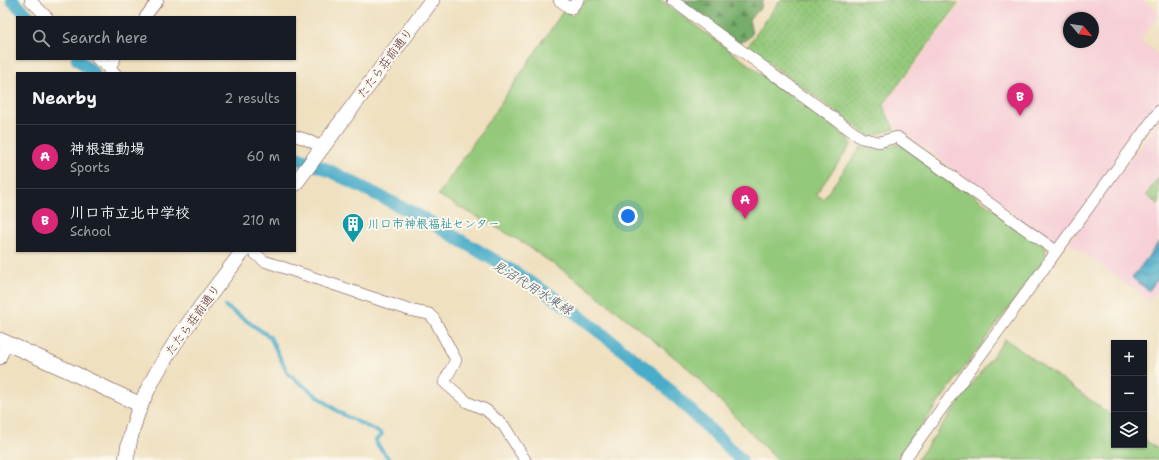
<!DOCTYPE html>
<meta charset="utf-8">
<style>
:root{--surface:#171b24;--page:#20242c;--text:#f1f3f6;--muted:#9ea1a6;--line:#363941;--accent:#db2777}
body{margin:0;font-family:"Shantell Sans","Klee One",sans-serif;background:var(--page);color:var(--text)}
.controls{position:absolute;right:12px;bottom:12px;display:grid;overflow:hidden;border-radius:0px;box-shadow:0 1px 3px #0004}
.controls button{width:36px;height:36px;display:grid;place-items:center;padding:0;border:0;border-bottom:1px solid var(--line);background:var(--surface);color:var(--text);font:20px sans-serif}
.compass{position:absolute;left:1063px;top:12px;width:36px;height:36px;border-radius:50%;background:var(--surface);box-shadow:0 1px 3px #0004;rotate:119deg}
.you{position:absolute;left:628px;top:216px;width:14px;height:14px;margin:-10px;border:3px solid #fff;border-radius:50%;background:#1a73e8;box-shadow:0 0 0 6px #1a73e833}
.badge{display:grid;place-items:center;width:26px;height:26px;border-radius:50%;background:var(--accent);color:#fff;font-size:13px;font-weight:700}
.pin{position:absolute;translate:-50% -33px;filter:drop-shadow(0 1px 2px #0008)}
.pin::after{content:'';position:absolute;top:21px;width:14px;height:12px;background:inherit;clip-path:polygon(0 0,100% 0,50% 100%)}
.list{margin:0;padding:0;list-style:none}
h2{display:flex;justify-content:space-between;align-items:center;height:52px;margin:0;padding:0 16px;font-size:17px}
h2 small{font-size:13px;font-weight:400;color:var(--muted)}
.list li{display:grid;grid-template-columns:26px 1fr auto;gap:12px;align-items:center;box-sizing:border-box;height:64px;padding:0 16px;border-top:1px solid var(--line)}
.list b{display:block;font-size:15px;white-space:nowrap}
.list p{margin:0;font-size:13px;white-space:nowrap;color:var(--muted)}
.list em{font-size:13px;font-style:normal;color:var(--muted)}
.icon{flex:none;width:22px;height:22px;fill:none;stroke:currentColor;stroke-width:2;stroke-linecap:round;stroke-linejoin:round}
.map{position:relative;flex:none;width:1159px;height:460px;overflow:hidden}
.search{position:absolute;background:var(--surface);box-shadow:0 1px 3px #0004;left:16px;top:16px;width:280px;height:44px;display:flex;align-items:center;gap:10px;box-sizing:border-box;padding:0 14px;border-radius:0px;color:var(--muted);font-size:15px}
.panel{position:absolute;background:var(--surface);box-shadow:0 1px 3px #0004;left:16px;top:72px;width:280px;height:180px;border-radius:0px}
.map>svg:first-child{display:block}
</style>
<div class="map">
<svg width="1159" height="460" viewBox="0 0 1159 460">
<defs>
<pattern id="green-dots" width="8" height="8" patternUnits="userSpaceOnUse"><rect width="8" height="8" fill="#94c97b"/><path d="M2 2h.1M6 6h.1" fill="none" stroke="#81ac6a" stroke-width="1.8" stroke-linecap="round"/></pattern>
<pattern id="forest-firs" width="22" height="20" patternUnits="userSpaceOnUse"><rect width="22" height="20" fill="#77ad6b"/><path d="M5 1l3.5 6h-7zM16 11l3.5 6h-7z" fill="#648c58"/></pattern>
<pattern id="water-waves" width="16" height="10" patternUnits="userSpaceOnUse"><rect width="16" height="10" fill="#49acc8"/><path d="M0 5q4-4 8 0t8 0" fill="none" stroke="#3f8ba3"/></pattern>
</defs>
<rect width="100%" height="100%" fill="#fbf7ec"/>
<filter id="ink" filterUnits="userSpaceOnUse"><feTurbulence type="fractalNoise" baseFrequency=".025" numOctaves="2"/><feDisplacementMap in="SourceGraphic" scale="8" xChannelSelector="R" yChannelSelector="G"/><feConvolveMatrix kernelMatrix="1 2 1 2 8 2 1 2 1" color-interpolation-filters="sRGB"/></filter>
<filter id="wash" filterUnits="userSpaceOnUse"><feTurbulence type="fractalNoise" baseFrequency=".012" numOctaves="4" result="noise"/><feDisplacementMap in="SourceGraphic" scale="16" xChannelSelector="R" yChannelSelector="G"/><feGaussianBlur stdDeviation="0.9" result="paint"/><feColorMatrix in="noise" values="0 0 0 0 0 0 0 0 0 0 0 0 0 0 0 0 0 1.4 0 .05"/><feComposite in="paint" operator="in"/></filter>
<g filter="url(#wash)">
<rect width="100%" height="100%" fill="#efe0bf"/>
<g fill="#f6cfd7" fill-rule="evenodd">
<path d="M 964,0 L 1142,0 L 1159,12 L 1159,14 L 1140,41 L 1159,55 L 1159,103 L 1055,244 L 895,126 L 885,105 ZM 1069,18 L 1093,18 L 1093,42 L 1069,42 Z"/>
<polygon points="1159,121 1159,289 1150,301 1069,243"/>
</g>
<polygon fill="url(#green-dots)" stroke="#6f7453" points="780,0 944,0 958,4 883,105 894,129 870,137 747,47"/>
<polygon fill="url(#forest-firs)" stroke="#60664b" points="679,0 764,0 762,2 761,8 749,19 752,34 747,40 739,42 724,34 706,17 698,14"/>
<g fill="#94c97b" stroke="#6f7453">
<polygon points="585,0 661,0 847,137 851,145 816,194 823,199 861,147 879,148 901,144 1046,246 1045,259 896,460 779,460 774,457 689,369 583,284 517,239 438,195 564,10 573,16"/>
<polygon points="1158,178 1159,179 1159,205 1146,195"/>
<polygon points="1005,339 1114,417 1114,445 1144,445 1144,439 1159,450 1159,460 917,460"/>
</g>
<polygon fill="url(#water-waves)" stroke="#4a667a" points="1159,242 1159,277 1149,291 1132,278"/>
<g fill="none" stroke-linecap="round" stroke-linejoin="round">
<polyline stroke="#49acc8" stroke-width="4" points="225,306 270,337 288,374 340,413 382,434 376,440 376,443 390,460"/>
<g stroke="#49acc8" stroke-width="13">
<polyline points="12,0 29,17"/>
<polyline points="77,59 94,73"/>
<polyline points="295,157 326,169 423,218 516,273 565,305 652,373 741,460"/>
</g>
</g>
</g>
<g filter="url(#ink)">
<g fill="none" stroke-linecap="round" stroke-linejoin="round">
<g stroke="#633c41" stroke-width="12">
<g id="street">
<polyline points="30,0 47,17"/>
<polyline points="559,0 571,9 578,0"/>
<polyline points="672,0 861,138 879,142 897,137 1056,251"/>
<polyline points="145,17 158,0"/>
<polyline points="97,59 115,73"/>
<polyline points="108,69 115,59"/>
<polyline points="295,136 305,139 322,147"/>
<polyline points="252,251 264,261 409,310 429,314 434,319 456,360 444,382 467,402 486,410 504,426 525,460"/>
<polyline points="0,359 7,343"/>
<polyline points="904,460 1159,111"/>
</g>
</g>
<g stroke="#633c41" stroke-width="16">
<g id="secondary">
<polyline points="295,184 432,0"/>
<polyline points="0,340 69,371 141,405"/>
<path d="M 126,460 C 129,441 134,421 141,404 C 166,347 207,300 243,251"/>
</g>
</g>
<use href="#street" stroke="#fff" stroke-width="11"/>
<use href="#secondary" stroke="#fff" stroke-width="15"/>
</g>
</g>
<defs>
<g id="building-pin" transform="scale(1.15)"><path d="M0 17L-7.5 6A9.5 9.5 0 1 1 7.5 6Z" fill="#0f9aa8" stroke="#fbf7ec"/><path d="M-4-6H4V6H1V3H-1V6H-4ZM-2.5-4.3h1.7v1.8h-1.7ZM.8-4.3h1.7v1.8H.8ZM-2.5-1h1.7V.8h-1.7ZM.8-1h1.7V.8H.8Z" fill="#fff"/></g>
</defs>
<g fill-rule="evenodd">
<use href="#building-pin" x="353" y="224"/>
</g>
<g text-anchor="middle" stroke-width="4" stroke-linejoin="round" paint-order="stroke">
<g font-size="12" fill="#4a1f2b" stroke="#fbf7ec">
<text transform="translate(385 63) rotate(-53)" y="4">たたら荘前通り</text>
<text transform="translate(193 320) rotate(-54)" y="4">たたら荘前通り</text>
</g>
<g font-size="12" fill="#0d838f" stroke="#fbf7ec" text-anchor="start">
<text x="368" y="228">川口市神根福祉センター</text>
</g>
<g font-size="13" font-style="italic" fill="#4a576a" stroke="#fbf7ec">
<text transform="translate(533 287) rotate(32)" y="5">見沼代用水東縁</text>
</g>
</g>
</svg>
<div class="controls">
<button>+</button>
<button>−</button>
<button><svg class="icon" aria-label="layers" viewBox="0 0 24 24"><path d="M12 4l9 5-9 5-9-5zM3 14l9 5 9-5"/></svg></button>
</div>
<svg class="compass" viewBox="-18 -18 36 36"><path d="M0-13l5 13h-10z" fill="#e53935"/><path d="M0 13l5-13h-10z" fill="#9ea1a6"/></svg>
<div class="you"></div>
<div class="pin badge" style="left:745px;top:219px">A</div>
<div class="pin badge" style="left:1020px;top:116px">B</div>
<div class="search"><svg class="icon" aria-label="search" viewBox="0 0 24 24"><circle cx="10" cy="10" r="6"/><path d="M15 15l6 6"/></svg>Search here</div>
<section class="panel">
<h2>Nearby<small>2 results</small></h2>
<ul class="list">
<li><span class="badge">A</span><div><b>神根運動場</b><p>Sports</p></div><em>60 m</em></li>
<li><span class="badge">B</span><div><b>川口市立北中学校</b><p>School</p></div><em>210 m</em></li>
</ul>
</section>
</div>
